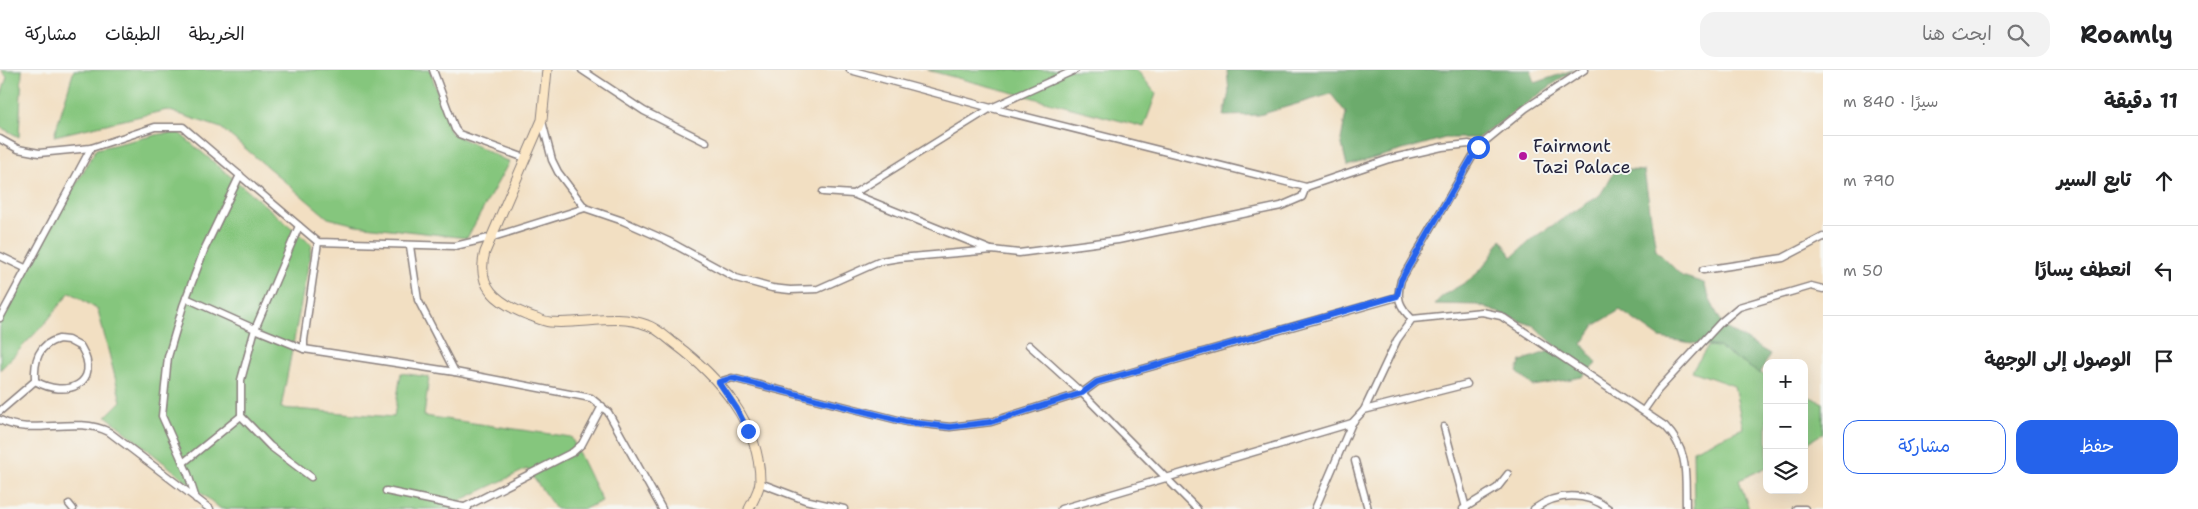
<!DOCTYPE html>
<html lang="ar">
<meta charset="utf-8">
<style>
:root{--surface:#fff;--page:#f2f2f2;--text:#202124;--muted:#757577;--line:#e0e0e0;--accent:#2563eb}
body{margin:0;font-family:"Shantell Sans","Playpen Sans Arabic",sans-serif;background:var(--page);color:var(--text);direction:rtl}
.controls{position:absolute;right:15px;bottom:15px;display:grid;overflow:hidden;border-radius:10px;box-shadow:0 5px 20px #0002}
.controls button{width:45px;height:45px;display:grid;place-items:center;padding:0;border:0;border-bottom:1px solid var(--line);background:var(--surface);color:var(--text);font:25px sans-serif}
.stop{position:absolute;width:15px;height:15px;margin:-11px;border:4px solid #2563eb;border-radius:50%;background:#fff}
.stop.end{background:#2563eb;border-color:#fff;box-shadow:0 1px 5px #0008}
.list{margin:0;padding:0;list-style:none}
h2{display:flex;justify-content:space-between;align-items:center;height:65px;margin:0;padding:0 20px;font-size:21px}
h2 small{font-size:16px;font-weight:400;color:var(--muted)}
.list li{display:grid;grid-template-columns:32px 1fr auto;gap:15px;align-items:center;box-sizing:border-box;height:90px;padding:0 20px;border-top:1px solid var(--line)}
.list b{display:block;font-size:19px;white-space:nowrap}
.list em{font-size:16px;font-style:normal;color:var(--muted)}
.actions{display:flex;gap:10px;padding:15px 20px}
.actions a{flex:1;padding:11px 0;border:1px solid var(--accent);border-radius:15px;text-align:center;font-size:18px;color:var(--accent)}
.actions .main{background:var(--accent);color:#fff}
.icon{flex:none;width:28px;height:28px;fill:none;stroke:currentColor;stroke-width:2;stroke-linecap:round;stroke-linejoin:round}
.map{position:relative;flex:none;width:1823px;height:439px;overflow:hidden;direction:ltr}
header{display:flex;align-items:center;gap:30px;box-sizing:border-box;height:70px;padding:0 25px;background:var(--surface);border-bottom:1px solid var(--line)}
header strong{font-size:24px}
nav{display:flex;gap:28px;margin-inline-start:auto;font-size:18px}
.search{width:350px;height:45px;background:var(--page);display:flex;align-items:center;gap:12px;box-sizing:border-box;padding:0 18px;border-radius:15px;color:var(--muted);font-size:19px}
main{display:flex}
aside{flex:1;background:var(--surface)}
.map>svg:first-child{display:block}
</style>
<header>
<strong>Roamly</strong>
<div class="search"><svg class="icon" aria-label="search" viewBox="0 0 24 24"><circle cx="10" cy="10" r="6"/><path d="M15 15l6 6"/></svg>ابحث هنا</div>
<nav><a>الخريطة</a><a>الطبقات</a><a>مشاركة</a></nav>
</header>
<main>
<aside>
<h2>11 دقيقة<small>سيرًا · 840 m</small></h2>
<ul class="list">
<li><svg class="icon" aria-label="ahead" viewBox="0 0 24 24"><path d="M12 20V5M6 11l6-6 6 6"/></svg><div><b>تابع السير</b></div><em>790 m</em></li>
<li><svg class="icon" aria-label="left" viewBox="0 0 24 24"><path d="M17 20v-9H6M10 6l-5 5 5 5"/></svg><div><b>انعطف يسارًا</b></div><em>50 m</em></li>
<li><svg class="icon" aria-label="arrive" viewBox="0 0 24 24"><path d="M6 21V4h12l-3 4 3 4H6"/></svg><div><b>الوصول إلى الوجهة</b></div></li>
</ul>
<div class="actions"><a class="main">حفظ</a><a>مشاركة</a></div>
</aside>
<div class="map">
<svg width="1823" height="439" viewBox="0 0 1823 439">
<rect width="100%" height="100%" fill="#f6f6f2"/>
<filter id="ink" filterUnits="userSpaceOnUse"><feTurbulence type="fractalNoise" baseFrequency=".02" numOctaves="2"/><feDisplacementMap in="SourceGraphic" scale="10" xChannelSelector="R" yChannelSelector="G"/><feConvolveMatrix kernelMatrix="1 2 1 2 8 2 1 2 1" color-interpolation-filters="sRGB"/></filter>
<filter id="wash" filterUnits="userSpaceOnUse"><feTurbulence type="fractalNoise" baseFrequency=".0096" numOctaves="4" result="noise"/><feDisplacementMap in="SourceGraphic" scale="20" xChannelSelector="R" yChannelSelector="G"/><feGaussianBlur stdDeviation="1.12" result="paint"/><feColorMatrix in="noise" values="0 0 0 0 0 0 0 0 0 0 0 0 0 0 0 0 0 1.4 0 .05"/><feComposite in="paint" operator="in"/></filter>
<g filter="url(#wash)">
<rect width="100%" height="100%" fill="#f2dfc2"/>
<g fill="#85c67d" stroke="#54745c">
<polygon points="1,0 22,0 19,67 0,57 0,29 7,7"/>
<polygon points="74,0 430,0 451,63 509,92 467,168 356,155 328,148 221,58 167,40 54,66"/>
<polygon points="927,0 1137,0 1156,24 1144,57"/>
<polygon points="179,63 312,175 281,338 394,347 401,303 429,307 424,346 571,367 602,431 584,439 556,439 527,399 457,432 467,439 221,439 106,346 121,331 98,240 70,222 47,251 0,300 0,247 96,79 160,64"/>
<polygon points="1708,276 1718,277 1767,307 1767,397 1739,410 1749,439 1694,439 1693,380 1743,358 1734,316 1692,301"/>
<polygon points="1804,324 1823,333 1823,363 1804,375"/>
</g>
<g fill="#6cab6c" stroke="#476654">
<polygon points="1227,0 1531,0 1535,13 1573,0 1478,68 1445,68 1347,96 1341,70 1346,43 1331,24 1259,45 1224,46 1229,22"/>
<path d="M 1616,99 L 1644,101 L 1656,180 L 1682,206 L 1704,213 L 1710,230 L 1724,257 L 1770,284 L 1760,304 L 1718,277 L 1660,268 L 1620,240 L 1595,255 L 1582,274 L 1597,293 L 1582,307 L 1533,316 L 1517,302 L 1521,291 L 1558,278 L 1534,256 L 1478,235 L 1435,234 C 1445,221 1457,219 1470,209 C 1485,198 1492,185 1501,169 L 1512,187 L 1536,166 L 1600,125 Z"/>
</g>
</g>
<g filter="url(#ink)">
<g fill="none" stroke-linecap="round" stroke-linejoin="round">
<g stroke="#8a807e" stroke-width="9">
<g id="street">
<polyline points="433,0 455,59 459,64 525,88"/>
<polyline points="582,0 644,41 706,72"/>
<polyline points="850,0 991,38 1306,117 1389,89 1442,77 1469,74 1478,77"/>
<polyline points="542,51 552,90 558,102 585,138 623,151 668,171 736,208 772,218 790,220 818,219 881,191 899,188 992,180 1019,183 1118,170 1281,136 1302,127 1306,117"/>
<polyline points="0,69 18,79 39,83 91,78 155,57 183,57 318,172 455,176 493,167 585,138"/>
<polyline points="823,122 853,124 991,180"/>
<polyline points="853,124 991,38 1075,0"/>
<polyline points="299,156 255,259 241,310 241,346 270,376 311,407"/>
<polyline points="410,176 418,230 455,302"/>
<polyline points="0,186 25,198"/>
<polyline points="1703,200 1783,188 1823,167"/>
<polyline points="186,228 255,259 304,279 455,302 591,328 608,342 662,439"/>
<polyline points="0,248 91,78"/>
<path d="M 1412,249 C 1399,236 1396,228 1401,210 L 1478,77 L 1526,38 L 1584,0"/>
<path d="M 59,269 L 68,270 L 81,277 C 103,314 66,329 35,311 C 34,291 38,274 59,269 Z"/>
<polyline points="1029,275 1082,323 1197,439"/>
<polyline points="304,279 304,270 318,172"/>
<polyline points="719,312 732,308 906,352 950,357 991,352 1082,323 1097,312 1397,227"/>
<polyline points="1364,340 1467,314"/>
<polyline points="1644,340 1658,320 1721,252 1739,237 1811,216 1823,219"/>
<polyline points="0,341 35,311"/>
<path d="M 0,350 C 32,367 75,345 109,362 L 210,439"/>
<polyline points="1444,357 1466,438"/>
<polyline points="1355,391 1368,439"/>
<polyline points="183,393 241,346"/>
<polyline points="760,413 805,430 844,439"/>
<polyline points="386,421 468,438"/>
<polyline points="196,429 188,404 162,346 168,287 183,236 205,178 240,105"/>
<polyline points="69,434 73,439"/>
<polyline points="465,437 573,382 582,374 602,336"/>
<polyline points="1061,439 1352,353"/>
<path d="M 1315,439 L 1352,353 L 1364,340 L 1397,270 L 1412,249 L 1482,242 L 1501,246 L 1665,356 C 1690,382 1685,405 1686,439"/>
<polyline points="1463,439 1497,418 1508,404"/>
<path d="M 1534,439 C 1557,422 1587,422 1609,439"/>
<polyline points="1796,439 1805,439"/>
</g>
</g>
<g stroke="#8a807e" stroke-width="11">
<path id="secondary" d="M 547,0 L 542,50 L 485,182 C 475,217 498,233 528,245 C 535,247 542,251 550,252 C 582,255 616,243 647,255 C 657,258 667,268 675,274 C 718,306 760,354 760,411 C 760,419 753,431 749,439"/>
</g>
<use href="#street" stroke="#fff" stroke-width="6"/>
<use href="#secondary" stroke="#fbe6c4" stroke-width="9"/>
</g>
</g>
<g fill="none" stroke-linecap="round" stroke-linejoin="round" filter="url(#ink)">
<polyline stroke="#2563eb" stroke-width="6" points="748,361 737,339 719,312 732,308 906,352 950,357 991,352 1082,323 1097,312 1397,226 1401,210 1478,77"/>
</g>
<circle fill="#b5179e" stroke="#f6f6f2" stroke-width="2" cx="1523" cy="86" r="5"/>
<g text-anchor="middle" stroke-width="4" stroke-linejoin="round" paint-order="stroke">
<g font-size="18" fill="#22223b" stroke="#f6f6f2" text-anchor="start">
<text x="1533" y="82">Fairmont<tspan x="1533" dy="21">Tazi Palace</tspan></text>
</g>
</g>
</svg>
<div class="controls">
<button>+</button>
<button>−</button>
<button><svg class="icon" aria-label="layers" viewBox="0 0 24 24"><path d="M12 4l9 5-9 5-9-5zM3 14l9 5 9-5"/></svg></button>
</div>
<div class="stop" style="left:1478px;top:77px"></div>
<div class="stop end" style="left:748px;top:361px"></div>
</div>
</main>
